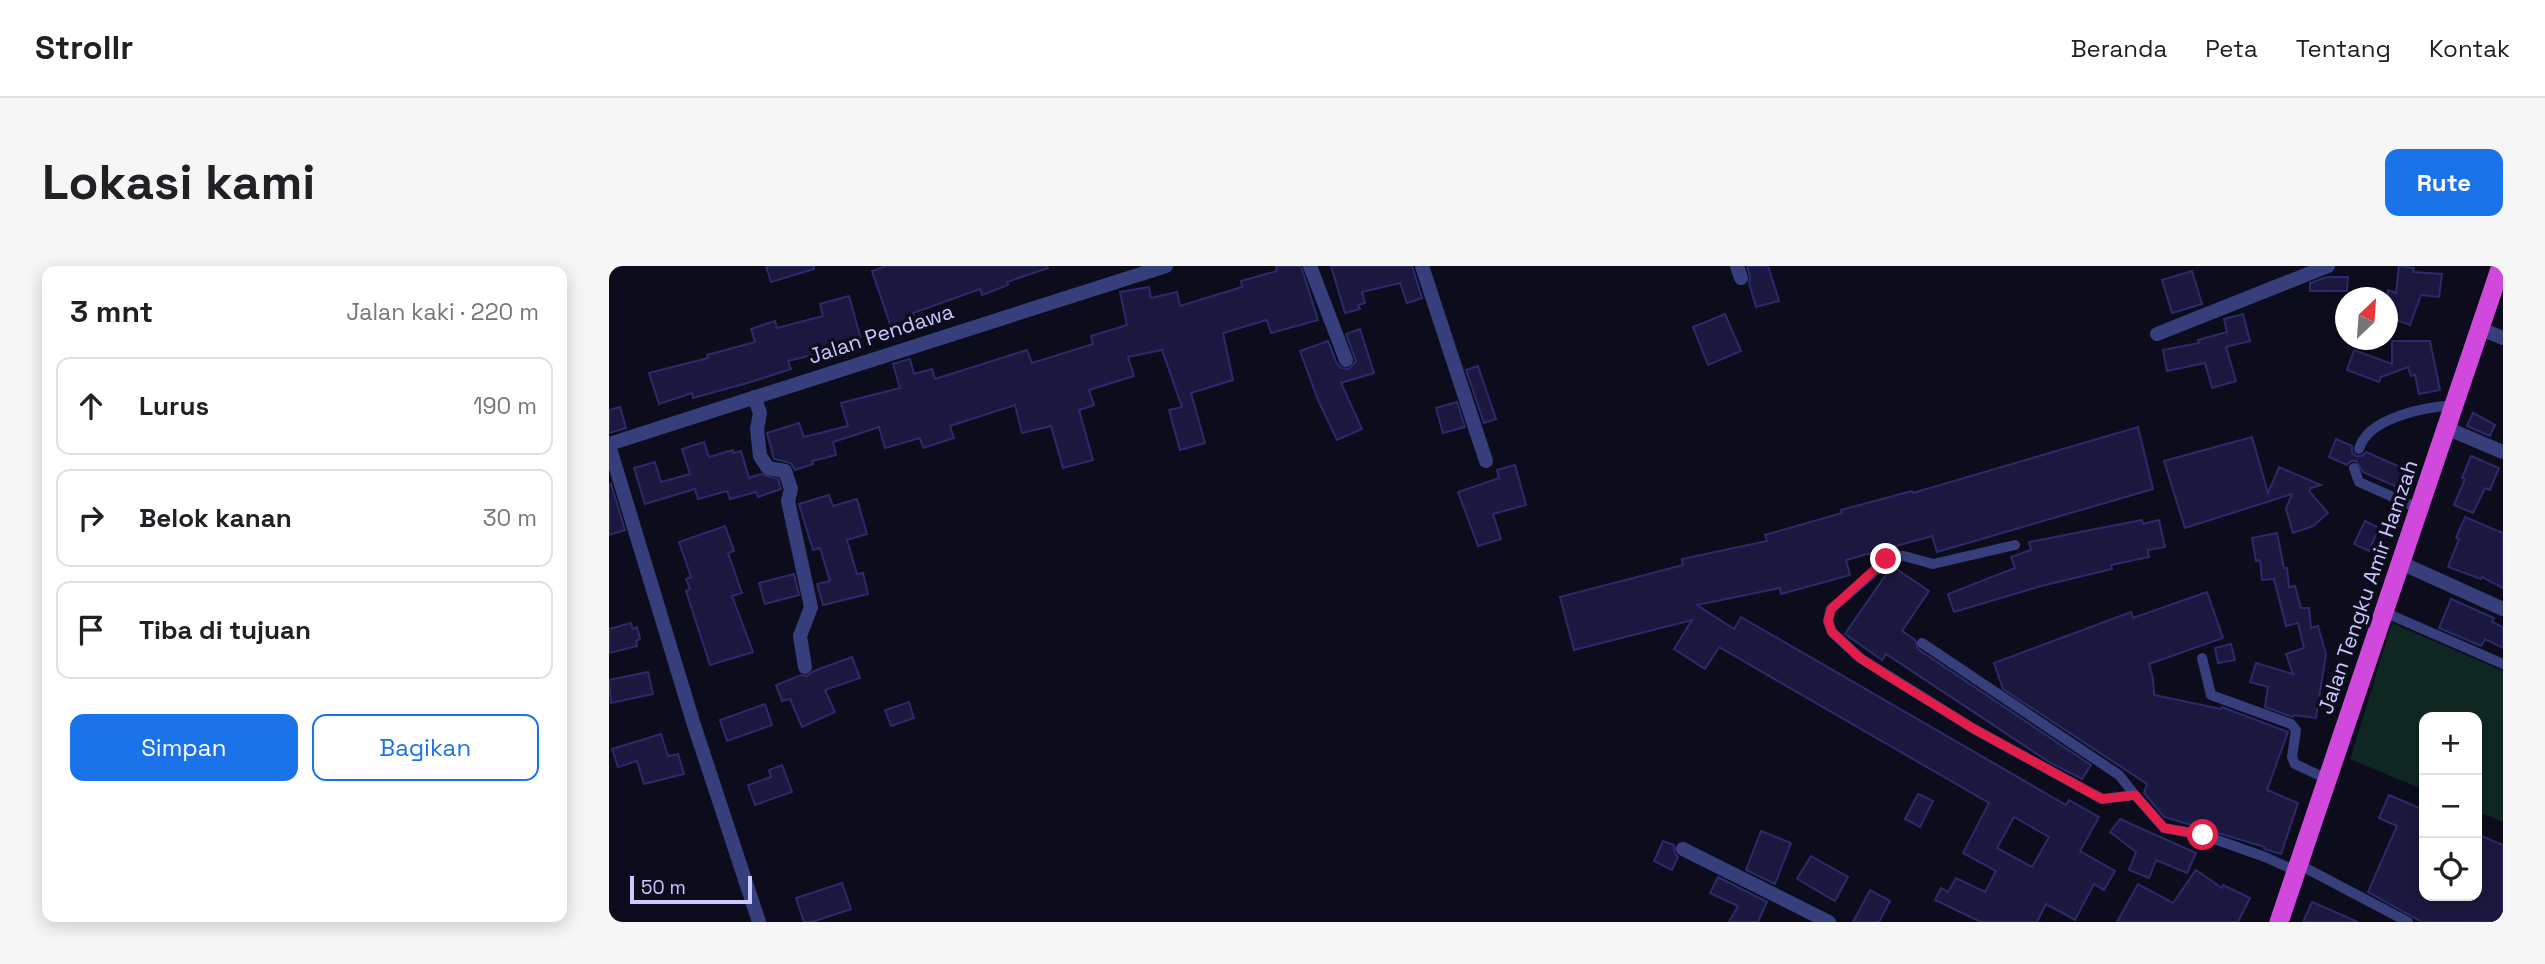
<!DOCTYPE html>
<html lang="id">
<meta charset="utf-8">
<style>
:root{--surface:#fff;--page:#f6f6f6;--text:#202124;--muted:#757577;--line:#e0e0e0;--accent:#1a73e8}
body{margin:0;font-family:"Space Grotesk",sans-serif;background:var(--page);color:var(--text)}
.controls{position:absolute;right:21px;bottom:21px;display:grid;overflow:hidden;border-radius:14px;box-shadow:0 4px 18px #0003}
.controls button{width:63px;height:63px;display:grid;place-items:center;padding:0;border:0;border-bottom:2px solid var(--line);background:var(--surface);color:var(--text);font:35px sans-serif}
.compass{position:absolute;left:1726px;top:21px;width:63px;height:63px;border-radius:50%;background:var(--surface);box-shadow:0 4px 18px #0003;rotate:25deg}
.scale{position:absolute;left:21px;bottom:18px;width:122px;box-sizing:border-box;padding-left:7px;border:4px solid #c8caff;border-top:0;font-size:19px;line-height:24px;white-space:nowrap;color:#c8caff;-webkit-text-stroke:5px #0c0c1d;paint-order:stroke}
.stop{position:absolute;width:21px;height:21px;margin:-16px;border:5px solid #e11d48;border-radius:50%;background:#fff}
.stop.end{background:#e11d48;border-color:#fff;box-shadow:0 2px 7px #0008}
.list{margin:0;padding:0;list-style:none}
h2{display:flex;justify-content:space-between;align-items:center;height:91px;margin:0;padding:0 28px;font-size:30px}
h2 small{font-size:23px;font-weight:400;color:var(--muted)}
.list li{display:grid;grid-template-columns:46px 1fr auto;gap:21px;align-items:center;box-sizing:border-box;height:98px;margin:0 14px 14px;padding:0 14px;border:2px solid var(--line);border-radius:14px}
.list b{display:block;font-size:26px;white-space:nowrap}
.list em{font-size:23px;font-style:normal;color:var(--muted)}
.actions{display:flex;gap:14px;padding:21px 28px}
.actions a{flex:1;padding:16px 0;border:2px solid var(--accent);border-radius:14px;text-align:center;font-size:24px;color:var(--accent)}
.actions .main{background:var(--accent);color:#fff}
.icon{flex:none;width:38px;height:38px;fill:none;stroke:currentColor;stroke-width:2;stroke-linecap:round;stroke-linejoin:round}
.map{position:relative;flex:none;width:1894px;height:656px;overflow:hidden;border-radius:14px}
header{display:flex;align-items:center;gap:42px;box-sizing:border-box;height:98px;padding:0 35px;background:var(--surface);border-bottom:2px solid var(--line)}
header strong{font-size:33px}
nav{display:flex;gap:38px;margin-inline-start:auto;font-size:24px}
.intro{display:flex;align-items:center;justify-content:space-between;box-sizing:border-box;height:168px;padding:0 42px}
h1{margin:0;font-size:49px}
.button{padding:18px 32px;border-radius:14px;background:var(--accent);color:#fff;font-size:24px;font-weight:700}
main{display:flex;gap:42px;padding:0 42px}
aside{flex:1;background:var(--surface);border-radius:14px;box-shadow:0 4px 18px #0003}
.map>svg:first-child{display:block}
</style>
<header>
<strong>Strollr</strong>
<nav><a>Beranda</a><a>Peta</a><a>Tentang</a><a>Kontak</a></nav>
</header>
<div class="intro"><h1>Lokasi kami</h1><a class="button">Rute</a></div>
<main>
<aside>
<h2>3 mnt<small>Jalan kaki · 220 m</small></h2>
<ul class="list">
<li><svg class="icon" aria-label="ahead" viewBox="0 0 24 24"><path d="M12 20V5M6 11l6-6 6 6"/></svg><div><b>Lurus</b></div><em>190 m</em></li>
<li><svg class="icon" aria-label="right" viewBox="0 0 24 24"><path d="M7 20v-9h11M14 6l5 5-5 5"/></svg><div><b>Belok kanan</b></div><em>30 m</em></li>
<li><svg class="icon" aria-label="arrive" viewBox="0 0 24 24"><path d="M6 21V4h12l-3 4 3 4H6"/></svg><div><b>Tiba di tujuan</b></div></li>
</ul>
<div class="actions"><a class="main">Simpan</a><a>Bagikan</a></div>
</aside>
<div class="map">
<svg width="1894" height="656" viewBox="0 0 1894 656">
<rect width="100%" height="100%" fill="#0c0c1d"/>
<polygon fill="#0f2722" points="1783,357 1894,405 1894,556 1868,545 1868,451 1815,451 1815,524 1741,493"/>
<g fill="#1a183e" stroke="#2c2a6a" stroke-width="2" fill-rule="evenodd">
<polygon points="157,0 205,0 205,3 162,16"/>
<polygon points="277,0 438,0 439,2 398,16 399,19 373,29 371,23 304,47 307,56 283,64 263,5"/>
<polygon points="667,0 692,0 709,54 662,67 658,54 614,67 624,114 582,127 596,177 571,184 560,144 573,141 553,84 519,91 525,110 480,124 485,139 470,144 484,194 454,202 442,160 413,167 406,139 341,160 345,172 314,182 311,172 276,182 270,161 224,176 227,189 203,195 204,198 186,204 182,197 165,193 158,167 190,157 195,171 239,160 232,137 291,122 284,98 301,93 305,108 323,103 326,113 418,84 423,97 484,78 482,70 518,59 511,26 540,21 542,32 568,26 571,40 633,21 632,15 668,5"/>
<polygon points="722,0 803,0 813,32 798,37 791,17 753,26 756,37 749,39 751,43 736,47"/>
<polygon points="1138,0 1159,0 1170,35 1147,41 1140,17 1141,10"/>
<polygon points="1790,0 1805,2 1804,6 1833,8 1830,31 1812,29 1801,59 1779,51 1779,24 1787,27"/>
<polygon points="1583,5 1593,38 1563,47 1553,14"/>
<polygon points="1718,11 1739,11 1738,25 1701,25 1701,17"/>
<polygon points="240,30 253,77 179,95 182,103 142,116 84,132 83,127 50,138 40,107 99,92 98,89 146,76 142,63 166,55 168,62 214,50 211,38"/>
<polygon points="1116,48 1132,85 1099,99 1084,61"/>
<polygon points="1634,48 1641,75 1617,81 1627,115 1603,122 1596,97 1558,105 1554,84 1590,77 1589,74 1618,66 1615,53"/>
<polygon points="751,63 765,107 732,117 753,163 728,174 709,134 691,85 719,75 728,98 732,102 740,103 747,95 737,68"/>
<polygon points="1783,75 1821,75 1831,124 1810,128 1806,109 1802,110 1799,101 1772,111 1770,116 1738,104 1745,84 1783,98"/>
<polygon points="869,100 887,153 875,157 857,104"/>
<polygon points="848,136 856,161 834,167 827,142"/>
<polygon points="11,141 17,162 0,167 0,144"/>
<polygon points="1864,147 1886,159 1881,170 1858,160"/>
<path d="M 1529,161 L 1544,223 L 1328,286 L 1323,270 L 1237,294 L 1241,309 L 1172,328 L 1171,322 L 1088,339 L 1125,363 L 1132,351 L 1457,539 L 1460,534 L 1490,551 L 1471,585 L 1506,605 L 1495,624 L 1485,618 L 1466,654 L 1437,638 L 1428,656 L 1372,656 L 1326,634 L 1332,622 L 1339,626 L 1347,612 L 1376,626 L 1387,605 L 1354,587 L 1380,537 L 1110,381 L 1096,403 L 1065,383 L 1083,354 L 965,384 L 951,331 L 1074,299 L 1073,293 L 1158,275 L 1156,269 L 1233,247 L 1232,244 L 1303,225 L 1304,227 ZM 1405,551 L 1440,571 L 1423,601 L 1388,582 Z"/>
<polygon points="1643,171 1659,227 1670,201 1712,219 1702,222 1700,225 1719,247 1704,260 1684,267 1677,243 1683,228 1576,262 1555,195"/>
<polygon points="1727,173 1743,180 1743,186 1747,190 1753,190 1757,186 1798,204 1790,222 1754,206 1747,195 1742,195 1738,199 1720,191"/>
<polygon points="95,176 100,191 124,184 125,187 132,185 140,212 151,208 169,213 172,223 149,231 147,226 121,233 118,225 89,233 86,223 36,238 25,202 46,196 52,216 81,208 73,183"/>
<polygon points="1862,190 1890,202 1881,224 1876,222 1864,247 1845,239 1856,213 1853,212"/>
<polygon points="906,199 917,239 884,248 892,273 869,280 849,226 890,212 888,204"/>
<polygon points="2,218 16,264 0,269 0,219"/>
<polygon points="220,229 224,240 248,233 258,268 238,274 248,308 254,307 259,328 214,339 208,318 221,315 211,282 204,284 190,238"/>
<polygon points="1856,251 1894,267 1894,322 1873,311 1872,313 1839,301 1850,273 1847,272"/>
<polygon points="1533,254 1534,258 1550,254 1556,281 1539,284 1540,291 1502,299 1503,303 1432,320 1345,346 1339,328 1406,302 1402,291 1422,284 1420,276"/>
<polygon points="1756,255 1770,262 1760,285 1745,278"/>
<polygon points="116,260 125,285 119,287 133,327 123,330 144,386 101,399 77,325 81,323 77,313 82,311 70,276"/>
<polygon points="1668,267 1675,302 1678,302 1680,321 1686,320 1692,342 1700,342 1702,362 1709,360 1717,388 1707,452 1685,449 1684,451 1656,441 1659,421 1641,416 1647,397 1684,408 1677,388 1695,382 1689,357 1677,360 1665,313 1653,314 1651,294 1647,295 1643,272"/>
<polygon points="1283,300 1320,325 1293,365 1306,374 1309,383 1482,499 1473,513 1440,496 1277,388 1273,394 1236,368"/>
<polygon points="185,308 190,329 156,338 150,317"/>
<polygon points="1598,326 1614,372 1540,398 1544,413 1545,429 1612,443 1613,441 1679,466 1658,524 1689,537 1672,588 1655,583 1656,581 1555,551 1535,527 1538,518 1394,423 1385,397 1522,346 1524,352"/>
<polygon points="1842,333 1885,352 1883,356 1894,361 1894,382 1876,373 1872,380 1830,362"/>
<polygon points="22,357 24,363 28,361 31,373 27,375 28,380 0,387 0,363"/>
<polygon points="1622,378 1626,394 1609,397 1606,382"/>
<polygon points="243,391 251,412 216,424 226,446 193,461 181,433 173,435 167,419 192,409 198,410 205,405"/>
<polygon points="39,406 44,428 2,437 0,414"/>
<polygon points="300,436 305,452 282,460 276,444"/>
<polygon points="156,438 163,459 118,475 111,454"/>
<polygon points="52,468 59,490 69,488 75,508 35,518 28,495 9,501 3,483"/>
<polygon points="173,499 183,526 146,539 139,519 162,511 160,504"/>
<polygon points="1309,528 1324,535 1311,561 1296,553"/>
<polygon points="1780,529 1815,544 1815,630 1868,630 1868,568 1894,579 1894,656 1813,656 1759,626 1788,560 1770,552"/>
<polygon points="1511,553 1587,587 1578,607 1547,594 1540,612 1520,604 1527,586 1501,566"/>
<polygon points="1152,565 1182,577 1166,618 1137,604"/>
<polygon points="1054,575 1065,579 1066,588 1069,591 1063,604 1045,595"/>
<polygon points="1202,590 1239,611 1226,635 1188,613"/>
<polygon points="1587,604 1613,622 1614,619 1641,632 1629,656 1508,656 1529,618 1564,637"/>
<polygon points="1109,611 1158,636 1149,656 1120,656 1129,640 1101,627"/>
<polygon points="233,617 242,643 203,656 195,656 187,632"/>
<polygon points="1261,624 1281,635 1270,656 1244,656"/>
<polygon points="1703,636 1749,656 1694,656"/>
</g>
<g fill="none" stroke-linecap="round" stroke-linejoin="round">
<g stroke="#363f7c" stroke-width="10">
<path d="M 1750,183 C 1759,151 1817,141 1846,139"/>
<polyline points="1745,202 1750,216 1809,242"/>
<polyline points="1406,279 1324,298 1295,290 1283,290 1222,343 1219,355 1223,366 1251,392 1365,463 1493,533 1526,529 1555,562 1594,569 1656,591 1687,605"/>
<polyline points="1775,346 1894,398"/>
<polyline points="1313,377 1510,509 1526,529"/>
<polyline points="1593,392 1602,429 1682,458 1687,464 1683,491 1686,498 1718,513"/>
<polyline points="1689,598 1799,656"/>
</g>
<g stroke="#363f7c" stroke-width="14">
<polyline points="701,0 737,94"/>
<polyline points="813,0 877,195"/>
<polyline points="1128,0 1132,12"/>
<polyline points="1872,63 1894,72"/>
<polyline points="1548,68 1719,0"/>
<polyline points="145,131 151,147 148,163 151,190 159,202 176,205 182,223 179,235 202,341 191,370 196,401"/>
<polyline points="1837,162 1894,186"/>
<polyline points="0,178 557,0"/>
<polyline points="0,179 85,459 150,656"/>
<polyline points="1790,296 1894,343"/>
<polyline points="1074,583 1220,656"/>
</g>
<polyline stroke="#d049dc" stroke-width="19" points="1670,656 1892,0"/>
</g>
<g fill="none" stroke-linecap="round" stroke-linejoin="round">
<polyline stroke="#e11d48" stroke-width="9" points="1277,293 1222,343 1219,355 1223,366 1251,392 1279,410 1365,463 1493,533 1526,529 1555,562 1594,569"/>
</g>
<g text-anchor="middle" stroke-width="7" stroke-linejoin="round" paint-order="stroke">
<g font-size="21" fill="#c8caff" stroke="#0c0c1d">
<text transform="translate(272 68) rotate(-18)" y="7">Jalan Pendawa</text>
<text transform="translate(1759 321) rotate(-71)" y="7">Jalan Tengku Amir Hamzah</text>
</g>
</g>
</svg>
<div class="controls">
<button>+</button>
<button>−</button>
<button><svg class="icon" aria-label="locate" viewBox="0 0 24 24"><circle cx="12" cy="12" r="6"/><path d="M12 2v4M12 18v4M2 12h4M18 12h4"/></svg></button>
</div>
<svg class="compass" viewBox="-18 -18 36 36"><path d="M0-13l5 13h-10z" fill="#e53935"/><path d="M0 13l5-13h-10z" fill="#757577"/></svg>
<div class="scale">50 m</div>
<div class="stop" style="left:1594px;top:569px"></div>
<div class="stop end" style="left:1277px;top:293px"></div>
</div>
</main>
